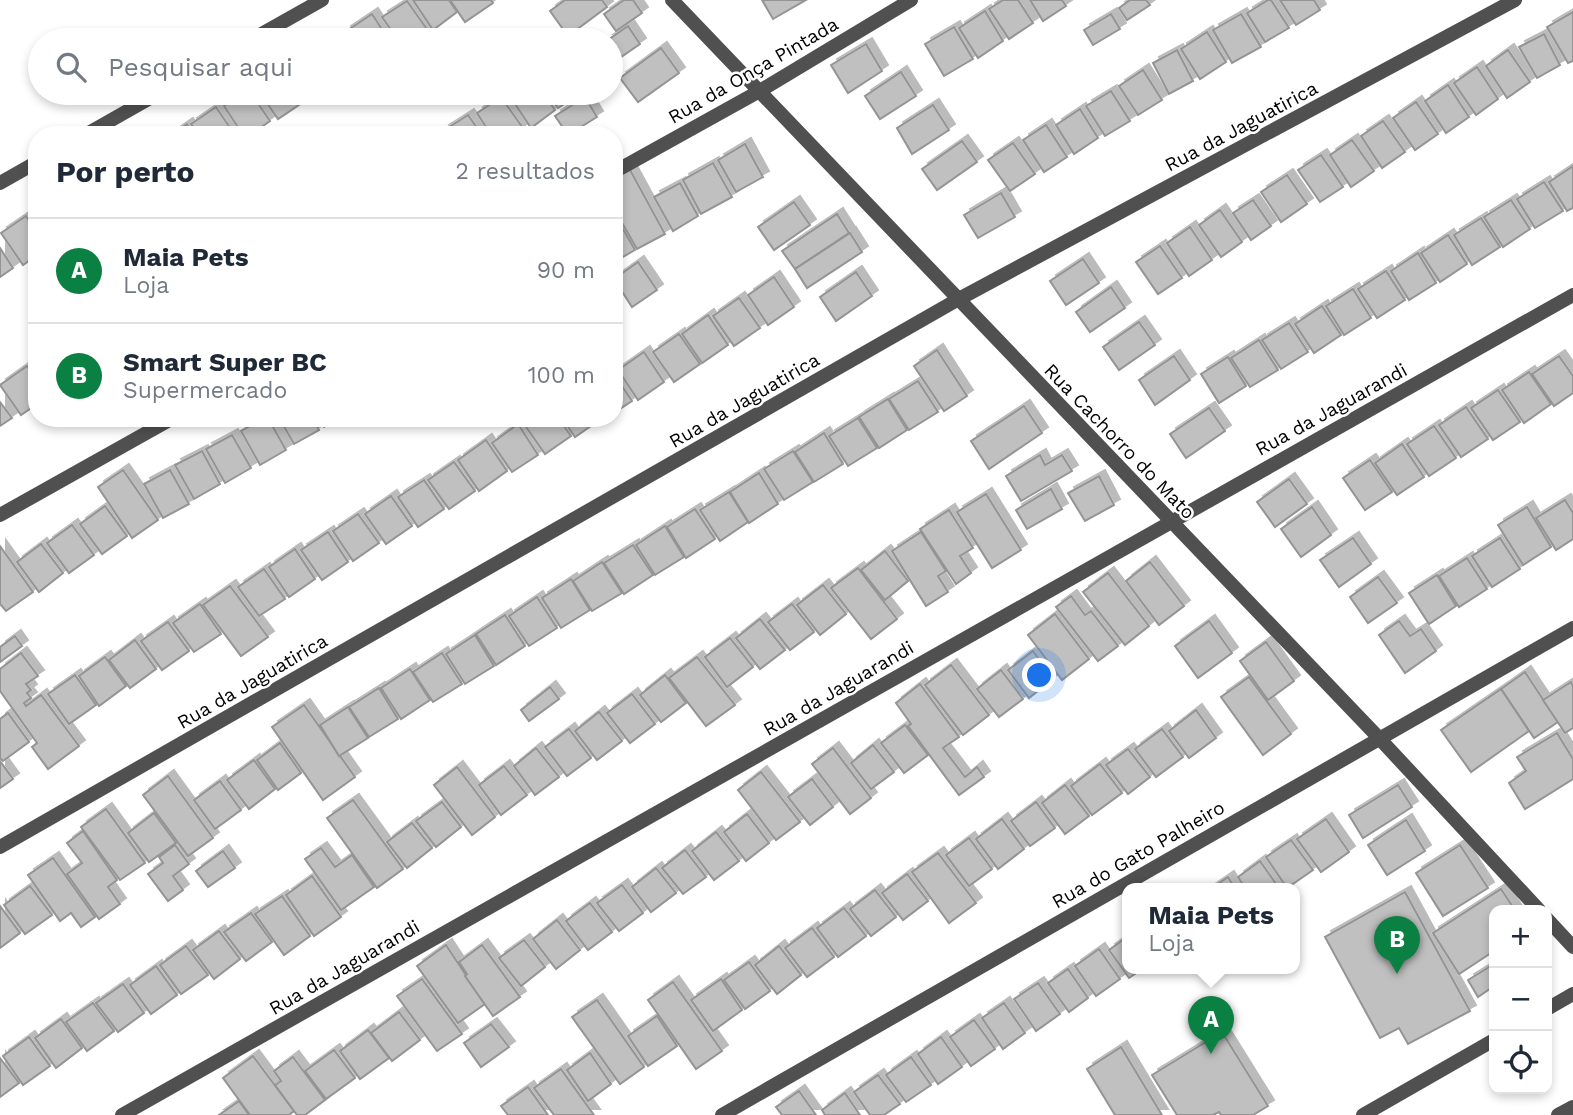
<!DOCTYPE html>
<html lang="pt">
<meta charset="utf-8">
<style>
:root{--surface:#fff;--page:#f2f2f3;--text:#1f2937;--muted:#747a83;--line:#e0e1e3;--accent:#0b8043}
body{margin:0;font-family:"Work Sans",sans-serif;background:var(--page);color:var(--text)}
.controls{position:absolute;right:21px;bottom:21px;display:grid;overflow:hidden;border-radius:14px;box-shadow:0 4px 10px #0003}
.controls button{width:63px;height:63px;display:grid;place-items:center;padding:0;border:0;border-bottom:2px solid var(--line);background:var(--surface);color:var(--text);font:35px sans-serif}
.you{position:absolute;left:1040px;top:676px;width:24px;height:24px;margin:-18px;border:5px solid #fff;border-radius:50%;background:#1a73e8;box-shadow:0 0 0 10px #1a73e833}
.badge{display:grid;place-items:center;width:46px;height:46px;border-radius:50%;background:var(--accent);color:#fff;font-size:23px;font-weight:700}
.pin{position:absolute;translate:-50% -58px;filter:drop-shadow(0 2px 4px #0008)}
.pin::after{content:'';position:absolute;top:37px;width:24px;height:21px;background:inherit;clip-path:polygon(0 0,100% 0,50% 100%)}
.popup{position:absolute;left:1122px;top:883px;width:178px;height:91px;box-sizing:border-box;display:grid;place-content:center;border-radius:14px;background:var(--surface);filter:drop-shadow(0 2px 5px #0005);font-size:23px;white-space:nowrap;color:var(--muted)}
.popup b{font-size:26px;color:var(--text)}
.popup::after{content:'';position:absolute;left:50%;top:100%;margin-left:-14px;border:14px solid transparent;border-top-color:var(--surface)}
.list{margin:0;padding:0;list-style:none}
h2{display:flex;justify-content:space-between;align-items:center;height:91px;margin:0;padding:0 28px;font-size:30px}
h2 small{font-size:23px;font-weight:400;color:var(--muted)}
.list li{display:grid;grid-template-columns:46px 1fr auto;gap:21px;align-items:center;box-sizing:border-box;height:105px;padding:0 28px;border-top:2px solid var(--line)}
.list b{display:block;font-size:26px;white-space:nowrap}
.list p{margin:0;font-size:23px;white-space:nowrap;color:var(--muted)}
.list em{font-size:23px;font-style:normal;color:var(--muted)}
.icon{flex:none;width:38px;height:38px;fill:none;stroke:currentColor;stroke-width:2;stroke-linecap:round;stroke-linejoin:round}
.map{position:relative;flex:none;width:1573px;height:1115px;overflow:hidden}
.search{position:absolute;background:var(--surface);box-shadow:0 4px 10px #0003;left:28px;top:28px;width:595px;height:77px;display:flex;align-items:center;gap:18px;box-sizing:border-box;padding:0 24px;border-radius:38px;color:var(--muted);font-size:26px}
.panel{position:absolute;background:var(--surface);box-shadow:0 4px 10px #0003;left:28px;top:126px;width:595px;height:301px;border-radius:28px}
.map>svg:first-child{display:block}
</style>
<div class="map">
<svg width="1573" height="1115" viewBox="0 0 1573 1115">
<defs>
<filter id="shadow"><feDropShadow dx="6" dy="-6" stdDeviation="0" flood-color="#0004"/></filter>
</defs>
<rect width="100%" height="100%" fill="#fff"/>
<g fill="#c0c0c0" stroke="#949494" stroke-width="2" filter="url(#shadow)">
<polygon points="413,0 449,0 457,12 433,30"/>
<polygon points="450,0 491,0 493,3 465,22"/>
<polygon points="565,0 602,0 607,7 568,36 550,11"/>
<polygon points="624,0 633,0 642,13 616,31 604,14"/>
<polygon points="762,0 806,0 773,19"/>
<polygon points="1003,0 1018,0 1033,23 1009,39 989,9"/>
<polygon points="1030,0 1062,0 1066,6 1043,21"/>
<polygon points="1130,0 1146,0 1150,5 1127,20 1119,8"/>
<polygon points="1268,0 1271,0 1289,28 1265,42 1247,13"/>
<polygon points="1280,0 1314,0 1320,10 1296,25"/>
<polygon points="407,1 429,32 417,40 398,40 382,17"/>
<polygon points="985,11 1003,41 978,58 959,28"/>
<polygon points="1573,12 1573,61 1568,63 1547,27"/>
<polygon points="372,14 389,40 351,40 345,32"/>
<polygon points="1111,14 1120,29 1093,45 1084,30"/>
<polygon points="1241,14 1261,47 1232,63 1213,30"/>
<polygon points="628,26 640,44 611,64 611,40 608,40"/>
<polygon points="954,27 973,59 944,76 925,44"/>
<polygon points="1207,32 1226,62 1200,79 1181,49"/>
<polygon points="1544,34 1560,65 1537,78 1519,47"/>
<polygon points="866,44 882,71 848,93 831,65"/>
<polygon points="661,48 679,73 638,102 620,78"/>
<polygon points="1177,50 1193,81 1169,94 1153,63"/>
<polygon points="1508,50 1530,82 1507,98 1486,66"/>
<polygon points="1477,67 1498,99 1476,115 1454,83"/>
<polygon points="1143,70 1162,100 1138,115 1119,86"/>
<polygon points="901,72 916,96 880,119 865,96"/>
<polygon points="1448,85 1469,117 1446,133 1425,101"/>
<polygon points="1111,91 1130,121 1105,136 1086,106"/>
<polygon points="244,93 251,93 270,121 250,135 243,135 224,106"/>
<polygon points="260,93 296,93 302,103 278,119"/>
<polygon points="302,93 322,93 308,102"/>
<polygon points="513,93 543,93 555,110 531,128 509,95"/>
<polygon points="548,93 581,93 558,108"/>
<polygon points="501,97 523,128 514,135 491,135 477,113"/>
<polygon points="585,97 597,117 568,135 555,116"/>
<polygon points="1416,102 1438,134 1415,150 1393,118"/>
<polygon points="933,105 949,130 912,154 897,128"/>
<polygon points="216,107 235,135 199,135 191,124"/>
<polygon points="1080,109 1098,138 1074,154 1056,125"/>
<polygon points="468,115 482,135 446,135 443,131"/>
<polygon points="1383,121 1405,152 1382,168 1361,136"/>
<polygon points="187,124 194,135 171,135"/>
<polygon points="1046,125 1067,157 1044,172 1023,140"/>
<polygon points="1352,140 1374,171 1351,187 1330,155"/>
<polygon points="962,141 977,162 937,190 922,169"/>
<polygon points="1013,143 1035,174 1010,191 988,160"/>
<polygon points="745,144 763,177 736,192 718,160"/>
<polygon points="1321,155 1343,187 1320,202 1298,170"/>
<polygon points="713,163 732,197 701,214 683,180"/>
<polygon points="1573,166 1573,208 1567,211 1549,182"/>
<polygon points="629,168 665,234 637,249 614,209 614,176"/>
<polygon points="1287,175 1307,204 1281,222 1261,192"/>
<polygon points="1544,182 1563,211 1535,228 1517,199"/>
<polygon points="680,183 698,216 673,231 654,197"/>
<polygon points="1001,193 1015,217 978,238 964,215"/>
<polygon points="1253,200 1271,226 1251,240 1233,213"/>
<polygon points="1511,200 1530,229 1503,247 1484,217"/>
<polygon points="794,202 810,225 774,250 758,227"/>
<polygon points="1220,210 1242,242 1221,257 1199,225"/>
<polygon points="837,214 849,233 795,269 782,251"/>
<polygon points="26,216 37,233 37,255 23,265 1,233"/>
<polygon points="616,217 635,250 614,262 614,218"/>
<polygon points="1481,218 1500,247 1472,265 1454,235"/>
<polygon points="1190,227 1212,260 1189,276 1167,243"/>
<polygon points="850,233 862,252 807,288 795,269"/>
<polygon points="1448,235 1467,264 1440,282 1421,253"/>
<polygon points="1160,246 1182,278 1158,294 1136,262"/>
<polygon points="0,248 13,268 0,277"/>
<polygon points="1418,253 1436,283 1409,300 1391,271"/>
<polygon points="1083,259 1099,283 1066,305 1050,281"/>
<polygon points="638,262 657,290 632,307 614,279"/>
<polygon points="1386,271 1405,300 1377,318 1358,289"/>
<polygon points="856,272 872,296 836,321 820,297"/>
<polygon points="774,277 794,307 768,325 748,295"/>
<polygon points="1111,287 1125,308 1090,332 1076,312"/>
<polygon points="1353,289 1371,318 1344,335 1326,306"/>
<polygon points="739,298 760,328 734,346 713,316"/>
<polygon points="1322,306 1341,335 1314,353 1295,324"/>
<polygon points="708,315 728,345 702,363 682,334"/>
<polygon points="1139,322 1155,345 1119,370 1103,347"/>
<polygon points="1289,323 1308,352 1281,369 1262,340"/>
<polygon points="679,334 700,364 674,382 653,352"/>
<polygon points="1259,340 1278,370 1250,387 1231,358"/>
<polygon points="937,350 967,396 944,411 914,366"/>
<polygon points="644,352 664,382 638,400 618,370"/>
<polygon points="1174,356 1190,380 1155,405 1139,380"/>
<polygon points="1559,356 1573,376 1573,393 1554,406 1532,374"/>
<polygon points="1228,357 1246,386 1219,403 1201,374"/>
<polygon points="27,366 37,380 37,404 21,415 0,385"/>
<polygon points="1529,372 1551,404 1524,423 1502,390"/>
<polygon points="614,374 632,401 614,413"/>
<polygon points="918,381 938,412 909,430 889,399"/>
<polygon points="1498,390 1520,422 1493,440 1471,408"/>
<polygon points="888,399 907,430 879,448 859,417"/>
<polygon points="0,402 12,418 0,426"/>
<polygon points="1024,406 1042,433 989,469 971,441"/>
<polygon points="1466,407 1488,439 1461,457 1439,425"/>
<polygon points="1209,408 1225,431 1186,458 1170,434"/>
<polygon points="264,418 268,418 286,450 260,465 241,431"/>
<polygon points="279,418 313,418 319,430 294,444"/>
<polygon points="318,418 340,418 324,427"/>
<polygon points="533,418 558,418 571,436 545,454 524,424"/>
<polygon points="562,418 601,418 601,419 575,437"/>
<polygon points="858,418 877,448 848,466 829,436"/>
<polygon points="518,424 538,455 512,472 492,443"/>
<polygon points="1434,426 1456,458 1429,476 1407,444"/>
<polygon points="824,433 843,464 814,482 795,452"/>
<polygon points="232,435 251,468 225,483 206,449"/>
<polygon points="486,440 507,471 479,491 458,460"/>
<polygon points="1402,444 1424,477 1397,495 1375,463"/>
<polygon points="202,451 220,484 194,499 175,465"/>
<polygon points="793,451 813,482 784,500 764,469"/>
<polygon points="1040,455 1045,465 1062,455 1072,471 1021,501 1006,476"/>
<polygon points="1370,460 1392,492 1365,510 1343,478"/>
<polygon points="454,462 475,491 449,509 428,480"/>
<polygon points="123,470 158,520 132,538 98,487"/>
<polygon points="170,470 189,504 163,518 144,484"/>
<polygon points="759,473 778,504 749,523 730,492"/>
<polygon points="1099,476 1114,505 1085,521 1068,493"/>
<polygon points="1289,479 1307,504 1275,527 1257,502"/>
<polygon points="424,480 444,509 418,527 398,497"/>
<polygon points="1051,489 1062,509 1027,529 1016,510"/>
<polygon points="729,492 748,522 720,541 700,510"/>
<polygon points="986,494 1021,550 992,568 957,512"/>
<polygon points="391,496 412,526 386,544 365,514"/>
<polygon points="1565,500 1573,513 1573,539 1556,550 1536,518"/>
<polygon points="105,506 127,536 102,554 80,524"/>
<polygon points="1312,507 1331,535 1301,557 1281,529"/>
<polygon points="1527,507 1551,547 1523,565 1498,525"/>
<polygon points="695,509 715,539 686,558 667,527"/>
<polygon points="949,510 973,548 960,556 971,573 956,584 920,529"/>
<polygon points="358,514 379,543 353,561 333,531"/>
<polygon points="72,525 94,555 69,573 47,543"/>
<polygon points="665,526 684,557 655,575 636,545"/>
<polygon points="328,532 348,562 322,580 301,550"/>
<polygon points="921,532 946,571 938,576 948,592 926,606 892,551"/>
<polygon points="1353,538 1371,564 1339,587 1320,560"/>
<polygon points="1500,538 1520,569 1492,587 1472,556"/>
<polygon points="41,544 63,573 39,592 17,562"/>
<polygon points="633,545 653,575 624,594 604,563"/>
<polygon points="0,546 33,592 6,611 0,604"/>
<polygon points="295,549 315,579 289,597 269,567"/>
<polygon points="885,551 908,581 885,600 861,570"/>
<polygon points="1467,558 1487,589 1459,607 1439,576"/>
<polygon points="602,562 622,593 592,611 573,581"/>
<polygon points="1150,562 1184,606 1159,625 1126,581"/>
<polygon points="858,568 897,619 871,639 831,588"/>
<polygon points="264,569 285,599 259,616 238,587"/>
<polygon points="1108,573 1149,626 1125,645 1083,592"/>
<polygon points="1437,575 1456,606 1429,624 1409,593"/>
<polygon points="1378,577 1397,603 1368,623 1350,597"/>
<polygon points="571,579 590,610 561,628 542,598"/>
<polygon points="823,585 846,614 820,635 797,605"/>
<polygon points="230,586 268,637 241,656 203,605"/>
<polygon points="1071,596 1085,615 1091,611 1118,646 1098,661 1056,607"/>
<polygon points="537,597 557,628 529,646 509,616"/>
<polygon points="200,604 221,634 194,652 173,623"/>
<polygon points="792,604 814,632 790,650 768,622"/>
<polygon points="1055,614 1089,659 1062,680 1028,635"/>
<polygon points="505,615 525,646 496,665 476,634"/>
<polygon points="760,619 785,650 760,669 736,638"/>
<polygon points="1209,621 1232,653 1198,678 1175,646"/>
<polygon points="1399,621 1410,636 1421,629 1436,651 1405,673 1379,635"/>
<polygon points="168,622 189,651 162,670 141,641"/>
<polygon points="475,635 494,666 465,684 446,654"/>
<polygon points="15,636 22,646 0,662 0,647"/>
<polygon points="730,638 753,667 727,687 705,657"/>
<polygon points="135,640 156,669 130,688 109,660"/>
<polygon points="1266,642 1294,681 1268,700 1240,661"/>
<polygon points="1033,651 1053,679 1029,698 1008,670"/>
<polygon points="21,653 38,676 26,684 31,690 27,693 31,698 24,703 26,706 41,695 79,746 48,769 32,747 37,743 0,691 0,669"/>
<polygon points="442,653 462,684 433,702 413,672"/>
<polygon points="105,657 126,686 99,706 79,676"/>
<polygon points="697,657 735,705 706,726 669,678"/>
<polygon points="951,665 989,715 963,735 925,685"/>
<polygon points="410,669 430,700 401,719 381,688"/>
<polygon points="1001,670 1023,699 999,717 977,689"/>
<polygon points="1525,672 1558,722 1534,738 1501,689"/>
<polygon points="75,675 96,705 69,724 48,694"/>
<polygon points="665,675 686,703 661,722 640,695"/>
<polygon points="1249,677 1291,734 1263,755 1221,697"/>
<polygon points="1571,682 1573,686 1573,728 1565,733 1543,700"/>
<polygon points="920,684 959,737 943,748 965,777 977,767 984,777 959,795 908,726 911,724 896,703"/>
<polygon points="550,687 559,699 529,721 521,710"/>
<polygon points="379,688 398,719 369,737 349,707"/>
<polygon points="1501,689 1529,731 1471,772 1441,730"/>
<polygon points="632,694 655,724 630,743 607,713"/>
<polygon points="304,705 355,777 323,800 272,727"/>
<polygon points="348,707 368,738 339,756 320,725"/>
<polygon points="1196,710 1216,738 1189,758 1169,731"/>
<polygon points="599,712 622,741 597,760 575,731"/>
<polygon points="8,713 29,742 3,761 0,758 0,719"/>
<polygon points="905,725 928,755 904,773 881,743"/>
<polygon points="569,729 591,758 567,776 545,747"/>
<polygon points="1162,729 1183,757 1156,777 1135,749"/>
<polygon points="1557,733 1573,759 1573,779 1525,809 1509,783 1526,771 1517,757"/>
<polygon points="280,743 301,773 278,790 257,760"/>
<polygon points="873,745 894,772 871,789 851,763"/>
<polygon points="536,748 559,777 535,795 514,766"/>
<polygon points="833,748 871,798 850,814 812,764"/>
<polygon points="1128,749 1150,777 1128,794 1106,765"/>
<polygon points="254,760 275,789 249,809 227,780"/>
<polygon points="0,761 13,779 0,788"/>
<polygon points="1100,764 1122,793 1092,815 1071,786"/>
<polygon points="504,766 527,795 501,815 479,785"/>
<polygon points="457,767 495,817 472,835 434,785"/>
<polygon points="761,772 800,822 776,840 738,790"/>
<polygon points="168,776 213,838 188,856 143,795"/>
<polygon points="812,779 833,807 810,825 788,797"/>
<polygon points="220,781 241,810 215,829 194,800"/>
<polygon points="1065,785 1089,816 1065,834 1042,803"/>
<polygon points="1398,785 1412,807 1363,838 1349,815"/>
<polygon points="353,800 403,869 377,888 327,818"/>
<polygon points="442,802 461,827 436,847 416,821"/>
<polygon points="1036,802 1055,828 1030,846 1011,821"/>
<polygon points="106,809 145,863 120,880 81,827"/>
<polygon points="154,813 176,843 149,862 128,833"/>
<polygon points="747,814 769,843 746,861 724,832"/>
<polygon points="1002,819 1024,849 998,869 976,839"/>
<polygon points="1326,819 1349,852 1321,872 1297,839"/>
<polygon points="1406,820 1425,851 1387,875 1368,845"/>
<polygon points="412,823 432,848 407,868 387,842"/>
<polygon points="83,831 117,880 108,887 120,904 99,919 67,874 82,863 67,843"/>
<polygon points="716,832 739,861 714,880 692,851"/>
<polygon points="969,838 992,869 969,886 946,855"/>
<polygon points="1291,840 1313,870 1287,888 1266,857"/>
<polygon points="175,845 189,864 173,876 183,890 168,901 148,874 163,863 159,857"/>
<polygon points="1460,845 1488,888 1443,916 1416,873"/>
<polygon points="321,848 335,867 352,855 374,887 341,910 305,859"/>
<polygon points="685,850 706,877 683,894 662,868"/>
<polygon points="223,851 235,868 208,887 196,871"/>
<polygon points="938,853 976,903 949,923 912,872"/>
<polygon points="53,858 95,917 81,927 71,913 60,921 28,875"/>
<polygon points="1260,861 1279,888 1245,888 1238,877"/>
<polygon points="656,868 676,893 651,912 632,887"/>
<polygon points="907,874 928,901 903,920 882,893"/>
<polygon points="312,876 341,917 314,936 286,895"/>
<polygon points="1228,877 1235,888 1212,888"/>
<polygon points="622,885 643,913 619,931 597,903"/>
<polygon points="30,886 52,915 25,934 4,905"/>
<polygon points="1501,889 1515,910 1494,910 1494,951 1459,974 1433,933"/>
<polygon points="875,890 896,917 871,936 850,909"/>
<polygon points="1405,892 1470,1011 1408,1044 1399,1028 1380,1038 1325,937"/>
<polygon points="282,896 310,936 284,955 255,914"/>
<polygon points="590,903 612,932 588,950 566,921"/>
<polygon points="0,906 20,933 0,948"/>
<polygon points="844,908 866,936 838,957 817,928"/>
<polygon points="251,913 272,942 246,961 224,932"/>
<polygon points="557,920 580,950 556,969 533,939"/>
<polygon points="812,928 834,957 807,977 785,948"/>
<polygon points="219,931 240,959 214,979 193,950"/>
<polygon points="1127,937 1127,968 1144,968 1129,978 1109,950"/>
<polygon points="524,940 545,967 521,986 499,958"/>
<polygon points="446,945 485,1004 458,1023 417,966"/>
<polygon points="482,945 520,997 493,1016 465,976 467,974 459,962"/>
<polygon points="186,946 208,975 181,994 160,965"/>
<polygon points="779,946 801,975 777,994 755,965"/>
<polygon points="1099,949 1120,979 1096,996 1075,966"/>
<polygon points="749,962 770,991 745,1009 724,980"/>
<polygon points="1494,964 1494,986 1478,997 1468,980"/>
<polygon points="156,966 177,995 151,1014 130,985"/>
<polygon points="1068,969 1088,998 1069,1012 1048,983"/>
<polygon points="422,979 462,1034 437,1051 397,996"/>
<polygon points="721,979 742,1010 713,1031 691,1000"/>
<polygon points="673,982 722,1051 696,1069 648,1000"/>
<polygon points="1038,983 1060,1014 1036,1031 1014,999"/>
<polygon points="123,984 144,1013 118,1032 96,1003"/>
<polygon points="597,1000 644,1067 620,1084 572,1017"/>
<polygon points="93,1003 114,1031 87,1051 66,1022"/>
<polygon points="1004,1003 1025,1033 1003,1049 982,1018"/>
<polygon points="399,1012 420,1040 392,1061 371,1033"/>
<polygon points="657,1016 677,1046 648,1066 628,1036"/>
<polygon points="61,1019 82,1048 56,1068 35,1038"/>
<polygon points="974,1020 995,1049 971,1066 950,1037"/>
<polygon points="491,1024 509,1047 481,1067 464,1043"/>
<polygon points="368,1030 389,1058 360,1079 340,1051"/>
<polygon points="1222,1032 1268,1106 1253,1115 1221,1115 1219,1112 1213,1115 1177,1115 1152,1075"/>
<polygon points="29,1037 50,1066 23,1085 3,1056"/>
<polygon points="941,1037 962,1067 938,1084 918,1054"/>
<polygon points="1121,1047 1162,1115 1115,1115 1087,1069"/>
<polygon points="334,1050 355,1078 326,1099 305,1071"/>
<polygon points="590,1053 611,1084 588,1101 567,1070"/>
<polygon points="253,1056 294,1111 289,1115 250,1115 223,1078"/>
<polygon points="293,1057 325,1100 305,1115 297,1115 275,1085 281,1081 274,1071"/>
<polygon points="911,1057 931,1085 906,1102 886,1075"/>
<polygon points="0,1058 19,1083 0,1097"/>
<polygon points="561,1069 581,1097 594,1115 554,1115 534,1088"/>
<polygon points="878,1075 900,1104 884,1115 870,1115 854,1092"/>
<polygon points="528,1087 548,1115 508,1115 501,1106"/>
<polygon points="799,1091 816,1115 782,1115 776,1107"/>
<polygon points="845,1093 860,1115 825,1115 822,1110"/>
<polygon points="239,1101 249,1115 219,1115"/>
</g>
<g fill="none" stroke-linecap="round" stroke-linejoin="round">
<g stroke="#505050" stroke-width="14">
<polyline points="672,0 1379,738 1539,910"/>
<polyline points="251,40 322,0"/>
<polyline points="85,135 159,93"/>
<polyline points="614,172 758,92 911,0"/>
<polyline points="0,183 37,162"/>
<polyline points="0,515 173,418"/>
<polyline points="0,847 957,300 1515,0"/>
<polyline points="1547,919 1573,947"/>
<polyline points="1547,1009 1573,994"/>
<polyline points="122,1115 1573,295"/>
<polyline points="722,1115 1573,628"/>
<polyline points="1363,1115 1494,1040"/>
<polyline points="1558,1115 1573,1107"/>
</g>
</g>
<g text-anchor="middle" stroke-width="5" stroke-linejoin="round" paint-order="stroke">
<g font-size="19" fill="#000" stroke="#fff">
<text transform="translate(753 70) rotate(-30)" y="7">Rua da Onça Pintada</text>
<text transform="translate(1241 126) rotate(-28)" y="7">Rua da Jaguatirica</text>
<text transform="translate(744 400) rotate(-30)" y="7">Rua da Jaguatirica</text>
<text transform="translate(1331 409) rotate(-29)" y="7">Rua da Jaguarandi</text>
<text transform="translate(1120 441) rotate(46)" y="7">Rua Cachorro do Mato</text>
<text transform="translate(252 681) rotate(-30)" y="7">Rua da Jaguatirica</text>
<text transform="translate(838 688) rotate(-30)" y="7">Rua da Jaguarandi</text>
<text transform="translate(1138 854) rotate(-30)" y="7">Rua do Gato Palheiro</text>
<text transform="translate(344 967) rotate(-30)" y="7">Rua da Jaguarandi</text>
</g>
</g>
</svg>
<div class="controls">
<button>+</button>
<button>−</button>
<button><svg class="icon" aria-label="locate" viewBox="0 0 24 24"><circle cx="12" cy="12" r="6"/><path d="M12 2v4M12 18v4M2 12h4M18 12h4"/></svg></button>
</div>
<div class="you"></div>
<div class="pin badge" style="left:1211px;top:1054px">A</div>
<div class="popup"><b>Maia Pets</b>Loja</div>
<div class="pin badge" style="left:1397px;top:974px">B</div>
<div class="search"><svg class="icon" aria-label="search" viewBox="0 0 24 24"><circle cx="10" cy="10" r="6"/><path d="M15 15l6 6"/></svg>Pesquisar aqui</div>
<section class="panel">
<h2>Por perto<small>2 resultados</small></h2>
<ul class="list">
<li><span class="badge">A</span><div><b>Maia Pets</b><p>Loja</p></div><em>90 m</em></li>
<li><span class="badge">B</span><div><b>Smart Super BC</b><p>Supermercado</p></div><em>100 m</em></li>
</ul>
</section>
</div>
